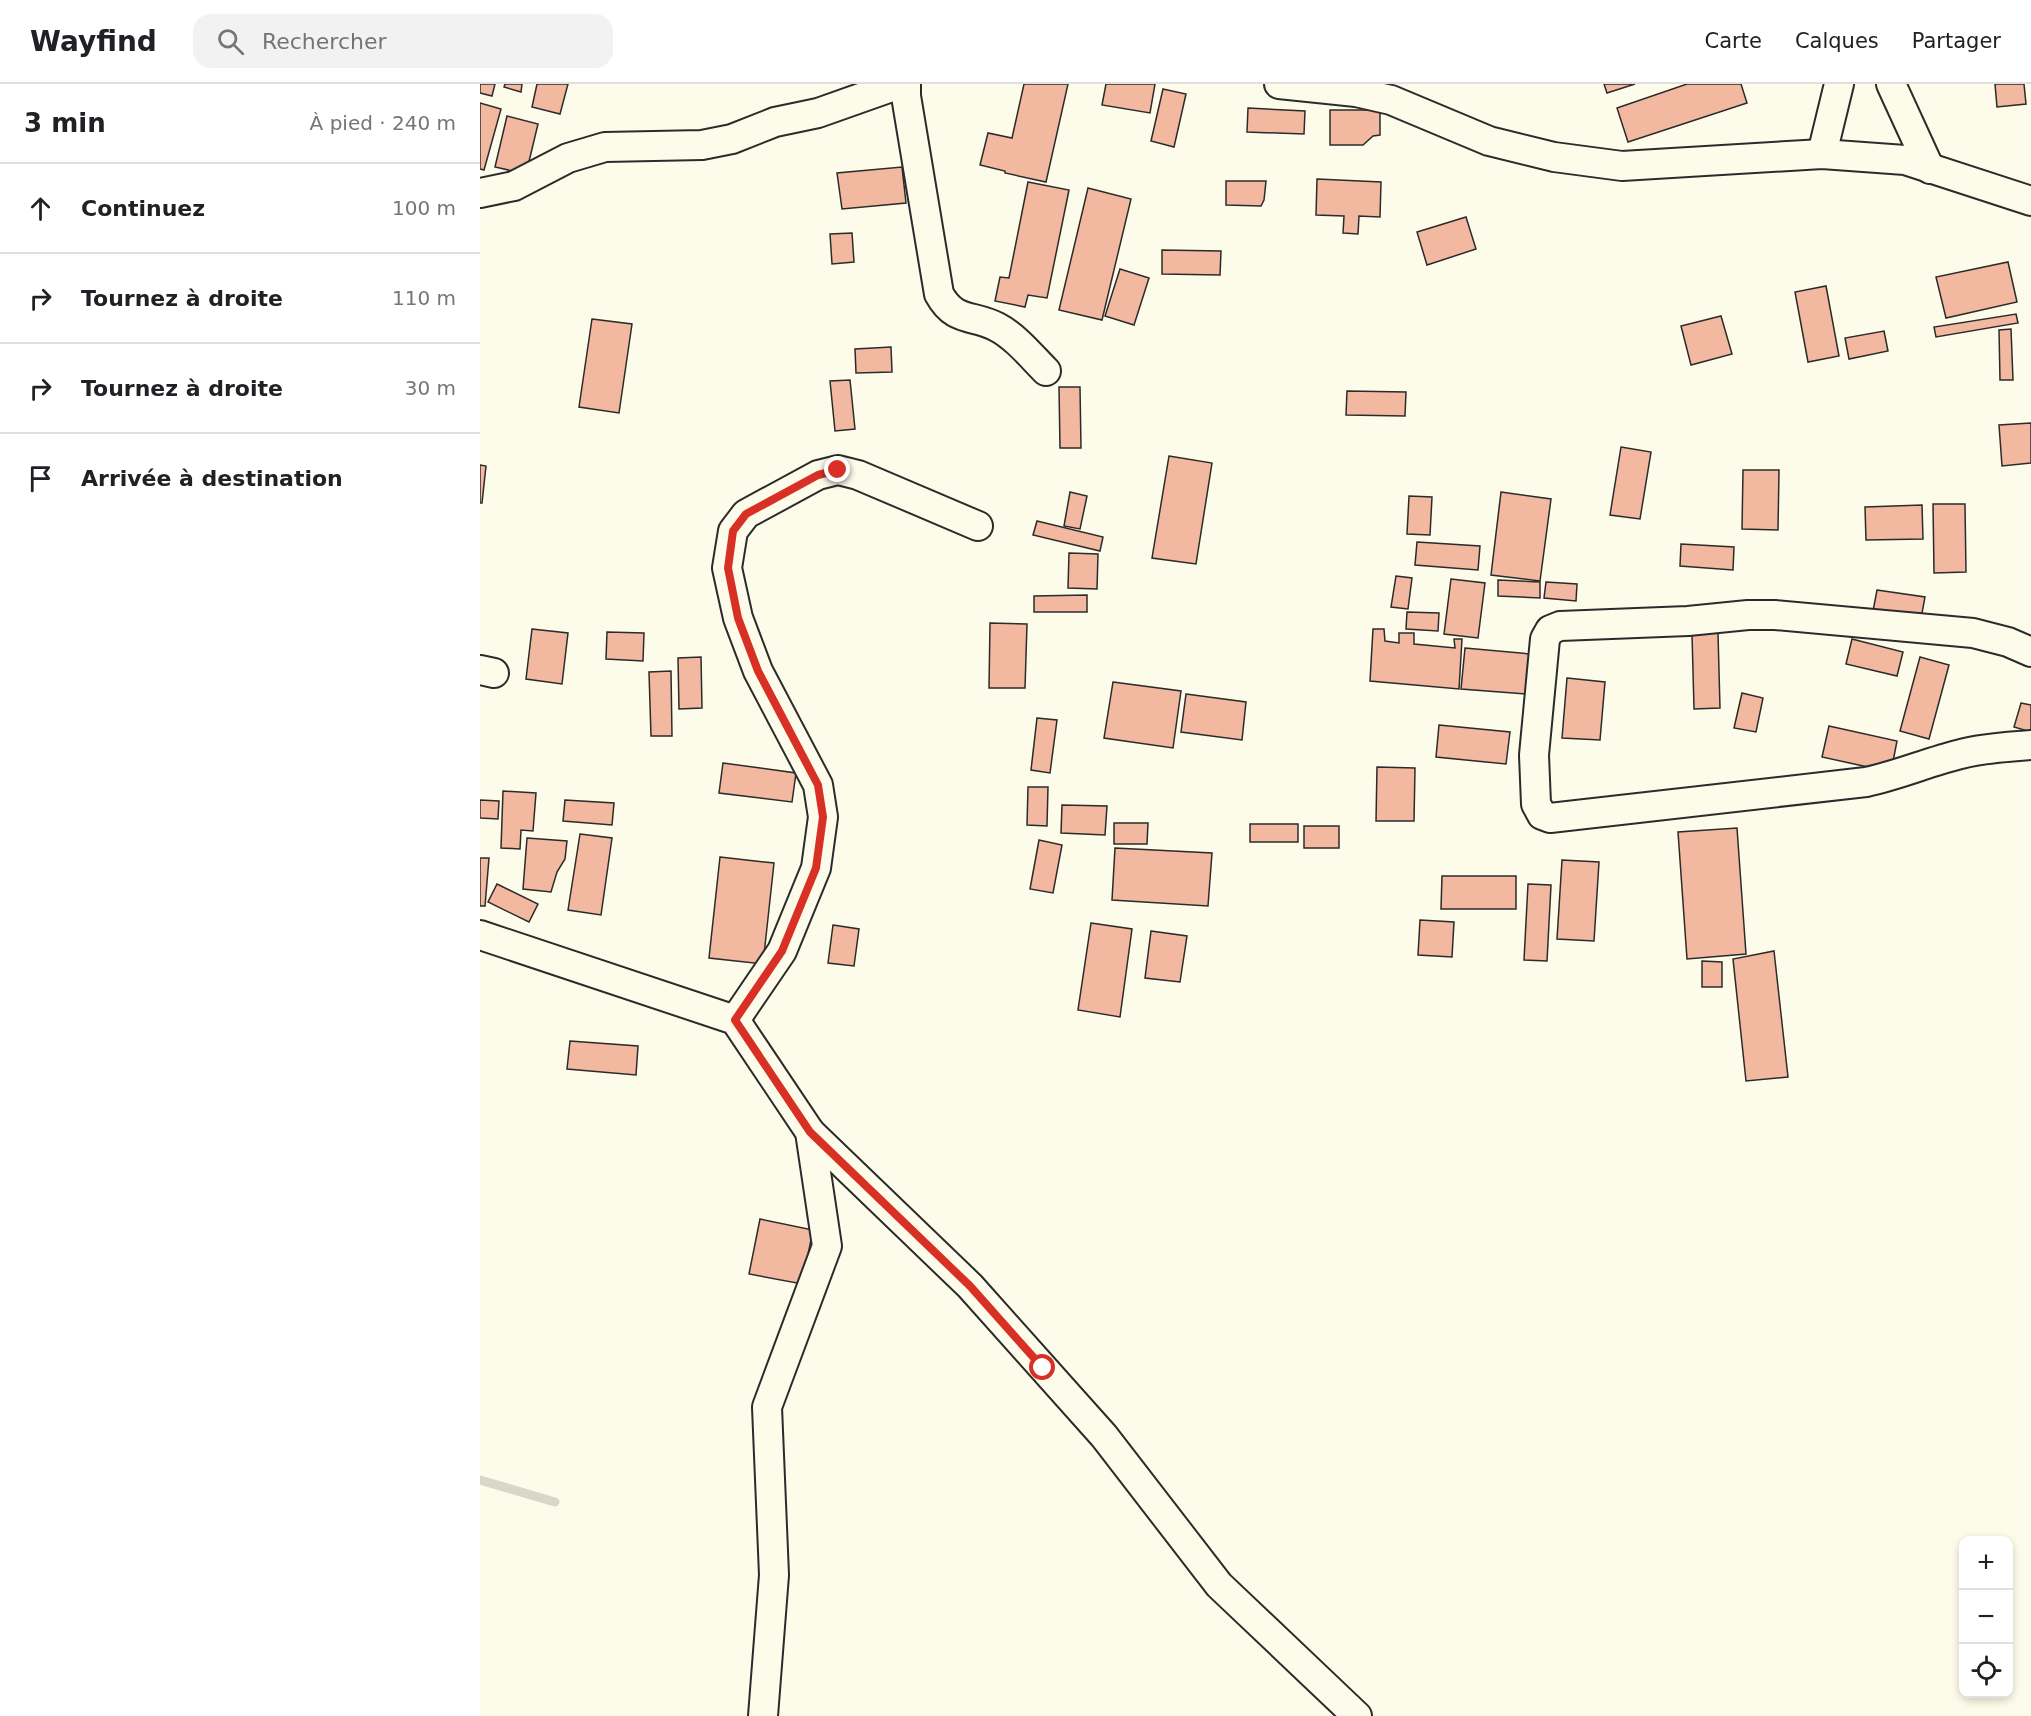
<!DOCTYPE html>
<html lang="fr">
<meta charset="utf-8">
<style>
:root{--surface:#fff;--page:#f2f2f2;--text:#202124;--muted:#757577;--line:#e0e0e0}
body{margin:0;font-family:"DejaVu Sans",sans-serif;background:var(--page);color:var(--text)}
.controls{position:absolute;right:18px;bottom:18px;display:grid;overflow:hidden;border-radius:12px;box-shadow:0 3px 9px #0003}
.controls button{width:54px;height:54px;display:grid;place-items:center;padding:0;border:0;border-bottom:2px solid var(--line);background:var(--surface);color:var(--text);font:30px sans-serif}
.stop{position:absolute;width:18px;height:18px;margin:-14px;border:4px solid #d93025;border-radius:50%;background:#fff}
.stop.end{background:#d93025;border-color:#fff;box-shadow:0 2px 6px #0008}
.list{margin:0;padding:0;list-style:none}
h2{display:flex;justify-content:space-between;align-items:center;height:78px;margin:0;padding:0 24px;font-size:26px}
h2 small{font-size:20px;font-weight:400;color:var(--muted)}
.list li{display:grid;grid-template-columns:39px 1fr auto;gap:18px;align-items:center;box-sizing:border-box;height:90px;padding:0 24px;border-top:2px solid var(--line)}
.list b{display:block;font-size:22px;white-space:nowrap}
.list em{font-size:20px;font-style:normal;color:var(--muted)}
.icon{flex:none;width:33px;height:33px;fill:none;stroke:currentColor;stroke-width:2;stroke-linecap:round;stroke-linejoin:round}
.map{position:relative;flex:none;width:1551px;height:1632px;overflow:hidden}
header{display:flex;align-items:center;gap:36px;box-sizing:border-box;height:84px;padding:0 30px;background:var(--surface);border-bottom:2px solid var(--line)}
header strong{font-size:28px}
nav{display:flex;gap:33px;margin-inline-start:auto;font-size:21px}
.search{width:420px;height:54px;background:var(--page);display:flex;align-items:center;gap:15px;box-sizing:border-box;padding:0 21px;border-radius:18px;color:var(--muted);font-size:22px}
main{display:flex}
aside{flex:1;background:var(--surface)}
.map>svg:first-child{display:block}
</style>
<header>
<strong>Wayfind</strong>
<div class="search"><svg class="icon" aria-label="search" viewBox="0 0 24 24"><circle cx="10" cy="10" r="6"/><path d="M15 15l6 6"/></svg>Rechercher</div>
<nav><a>Carte</a><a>Calques</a><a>Partager</a></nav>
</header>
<main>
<aside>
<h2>3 min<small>À pied · 240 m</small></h2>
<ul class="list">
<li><svg class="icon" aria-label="ahead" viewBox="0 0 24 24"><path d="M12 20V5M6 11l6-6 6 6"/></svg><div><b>Continuez</b></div><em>100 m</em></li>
<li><svg class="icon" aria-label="right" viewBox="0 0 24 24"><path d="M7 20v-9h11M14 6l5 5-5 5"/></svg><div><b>Tournez à droite</b></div><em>110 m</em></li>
<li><svg class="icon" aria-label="right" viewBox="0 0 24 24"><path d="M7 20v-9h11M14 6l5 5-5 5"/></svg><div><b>Tournez à droite</b></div><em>30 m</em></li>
<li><svg class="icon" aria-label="arrive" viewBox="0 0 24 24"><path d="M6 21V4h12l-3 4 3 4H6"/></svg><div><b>Arrivée à destination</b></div></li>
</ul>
</aside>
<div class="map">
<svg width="1551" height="1632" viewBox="0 0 1551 1632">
<rect width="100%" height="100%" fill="#fdfbea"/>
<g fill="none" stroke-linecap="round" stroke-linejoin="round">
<polyline stroke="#d8d7c9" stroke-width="9" points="0,1396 75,1418"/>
</g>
<g fill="#f2b8a0" stroke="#2b2b2b" stroke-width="1.5">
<polygon points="0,0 15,0 12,12 0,9"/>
<polygon points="25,0 42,0 41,8 24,3"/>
<polygon points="57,0 88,0 80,30 52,23"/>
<polygon points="544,0 588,0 566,98 525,89 525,87 500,81 508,49 532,54"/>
<polygon points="626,0 675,0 670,29 622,21"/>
<polygon points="1124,0 1155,0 1127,9"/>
<polygon points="1207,0 1261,0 1267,19 1148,58 1137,24"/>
<polygon points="1515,0 1544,0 1546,20 1517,23"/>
<polygon points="683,5 706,10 694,63 671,57"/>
<polygon points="0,19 21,25 4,86 0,85"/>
<polygon points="768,24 825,27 824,50 767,48"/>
<polygon points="850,26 900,26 900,51 893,52 883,61 850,61"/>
<polygon points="27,32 58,40 46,90 15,83"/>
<polygon points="422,83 426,119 362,125 357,89"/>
<polygon points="837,95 901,98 900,133 879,132 878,150 863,149 864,132 836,131"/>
<polygon points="746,97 786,97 784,116 781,122 746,121"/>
<polygon points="548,98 589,106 567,214 548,211 545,223 515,217 520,193 529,194"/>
<polygon points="608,104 651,115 622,236 579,226"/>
<polygon points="986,133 996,165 947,181 937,148"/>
<polygon points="372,149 374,178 352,180 350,150"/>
<polygon points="682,166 741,167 740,191 682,190"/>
<polygon points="1528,178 1537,218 1466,234 1456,193"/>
<polygon points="640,185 669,194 654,241 625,232"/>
<polygon points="1346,202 1359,272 1328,278 1315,208"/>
<polygon points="1536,230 1538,239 1456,253 1454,243"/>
<polygon points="1241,232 1252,270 1211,281 1201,242"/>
<polygon points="112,235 152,240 139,329 99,323"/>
<polygon points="1531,245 1533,296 1520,296 1519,246"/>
<polygon points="1404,247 1408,267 1369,275 1365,254"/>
<polygon points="411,263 412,288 376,289 375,265"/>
<polygon points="370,296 375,345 355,347 350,297"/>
<polygon points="579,303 600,303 601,364 580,364"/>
<polygon points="867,307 926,308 925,332 866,331"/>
<polygon points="1551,339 1551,379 1522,382 1519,341"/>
<polygon points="1141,363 1171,368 1160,435 1130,431"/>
<polygon points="689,372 732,379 716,480 672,474"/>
<polygon points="0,381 6,382 2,419 0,419"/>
<polygon points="1263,386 1299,386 1298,446 1262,445"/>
<polygon points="590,408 607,412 600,445 584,442"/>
<polygon points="1021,408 1071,415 1060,497 1011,491"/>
<polygon points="929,412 952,413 950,451 927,450"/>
<polygon points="1453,420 1485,420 1486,488 1454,489"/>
<polygon points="1442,421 1443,455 1386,456 1385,423"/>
<polygon points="557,437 623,453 620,467 553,451"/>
<polygon points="937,458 1000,462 998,486 935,481"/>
<polygon points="1201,460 1254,463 1253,486 1200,482"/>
<polygon points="589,469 618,470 617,505 588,504"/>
<polygon points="916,492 932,494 928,525 911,523"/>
<polygon points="971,495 1005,499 998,554 964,550"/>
<polygon points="1018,496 1060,498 1060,514 1018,512"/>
<polygon points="1066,498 1097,500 1096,517 1064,514"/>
<polygon points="1397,506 1445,513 1441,535 1393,527"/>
<polygon points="607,511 607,528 554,528 554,512"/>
<polygon points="927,528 959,529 958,547 926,545"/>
<polygon points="510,539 547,540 545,604 509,604"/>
<polygon points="52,545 88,549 82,600 46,595"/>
<polygon points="893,545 904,545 905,557 919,559 919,549 934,549 934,560 975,564 974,555 982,555 979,605 890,597"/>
<polygon points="127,548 164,549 163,577 126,575"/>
<polygon points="1238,549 1240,624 1214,625 1212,550"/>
<polygon points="1372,555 1423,568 1417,592 1366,580"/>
<polygon points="985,564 1061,571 1058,611 981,605"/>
<polygon points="221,573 222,624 199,625 198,574"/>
<polygon points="1440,573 1469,581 1449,655 1420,647"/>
<polygon points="191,587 192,652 171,652 169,588"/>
<polygon points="1087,594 1125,598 1120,656 1082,654"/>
<polygon points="633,598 701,607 693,664 624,654"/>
<polygon points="1262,609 1283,614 1276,648 1254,644"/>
<polygon points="706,610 766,618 762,656 701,648"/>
<polygon points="1541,619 1551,621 1551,648 1534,643"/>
<polygon points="557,634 577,636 570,689 551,686"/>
<polygon points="959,641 1030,648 1026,680 956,673"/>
<polygon points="1349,642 1417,657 1411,688 1342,673"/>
<polygon points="243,679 316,689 312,718 239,709"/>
<polygon points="897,683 935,684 934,737 896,737"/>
<polygon points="548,703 568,703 567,742 547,741"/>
<polygon points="23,707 56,709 53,747 41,746 40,765 21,764"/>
<polygon points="0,716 19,717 18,735 0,734"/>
<polygon points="85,716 134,719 132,741 83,737"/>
<polygon points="582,721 627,722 625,751 581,749"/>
<polygon points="634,739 668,739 667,760 634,760"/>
<rect x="770" y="740" width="48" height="18"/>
<rect x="824" y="742" width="35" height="22"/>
<polygon points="1257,744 1266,870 1207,875 1198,748"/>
<polygon points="100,750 132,754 121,831 88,826"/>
<polygon points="47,754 87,757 85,775 77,788 71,808 43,805"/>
<polygon points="559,756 582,761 573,809 550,805"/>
<polygon points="635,764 732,769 728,822 632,816"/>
<polygon points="240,773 294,779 283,880 229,874"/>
<polygon points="0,774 9,774 5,822 0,822"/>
<polygon points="1082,776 1119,778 1114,857 1077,855"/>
<polygon points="962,792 1036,792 1036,825 961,825"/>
<polygon points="17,800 58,820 49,838 8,818"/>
<polygon points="1048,800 1071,801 1067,877 1044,876"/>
<polygon points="940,836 974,838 972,873 938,871"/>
<polygon points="611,839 652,845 640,933 598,926"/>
<polygon points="353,841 379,845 374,882 348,879"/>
<polygon points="671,847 707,852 700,898 665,894"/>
<polygon points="1294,867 1308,993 1266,997 1253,875"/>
<polygon points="1222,877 1242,878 1242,903 1222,903"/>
<polygon points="90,957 158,962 156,991 87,985"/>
<polygon points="280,1135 333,1146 322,1200 269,1190"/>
</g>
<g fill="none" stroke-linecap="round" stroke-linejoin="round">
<g stroke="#2b2b2b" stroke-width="32">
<g id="minor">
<path d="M 426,0 L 426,12 L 459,210 C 475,239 492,230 517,243 C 536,253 551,272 566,287"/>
<polyline points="799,0 876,8 911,16 1009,57 1074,73 1142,82 1342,70 1425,76 1551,117"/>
<polyline points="1411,0 1450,85"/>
<polyline points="1342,70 1359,0"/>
<polyline points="0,109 34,102 88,74 125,63 222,61 252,55 295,38 338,29 420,0"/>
<path d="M 1551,568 L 1528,558 L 1493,549 L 1295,531 L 1268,531 L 1208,537 L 1080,542 L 1070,546 L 1065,555 L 1054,671 L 1056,720 L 1062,731 L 1070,734 L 1386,698 C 1419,691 1448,678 1481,670 C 1503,664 1528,663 1551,661"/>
<polyline points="0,586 14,589"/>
<polyline points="0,851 255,936 330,1048 347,1162 287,1323 294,1491 283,1632"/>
<polyline points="255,936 302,867 336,784 343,733 338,701 278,587 258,534 247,484 253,447 266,430 338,391 358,386 378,391 498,442"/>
<polyline points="330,1048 490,1202 624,1352 739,1501 877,1632"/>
</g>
</g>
<use href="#minor" stroke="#fdfbea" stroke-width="28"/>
</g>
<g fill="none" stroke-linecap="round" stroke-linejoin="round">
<polyline stroke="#d93025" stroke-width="8" points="358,386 338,391 266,430 253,447 248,484 258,534 278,587 338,701 343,733 336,784 302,867 255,936 330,1048 490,1202 563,1284"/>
</g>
</svg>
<div class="controls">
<button>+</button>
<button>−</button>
<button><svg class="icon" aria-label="locate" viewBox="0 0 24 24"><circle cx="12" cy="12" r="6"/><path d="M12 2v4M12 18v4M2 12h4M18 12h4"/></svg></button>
</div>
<div class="stop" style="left:563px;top:1284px"></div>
<div class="stop end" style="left:358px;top:386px"></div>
</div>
</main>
